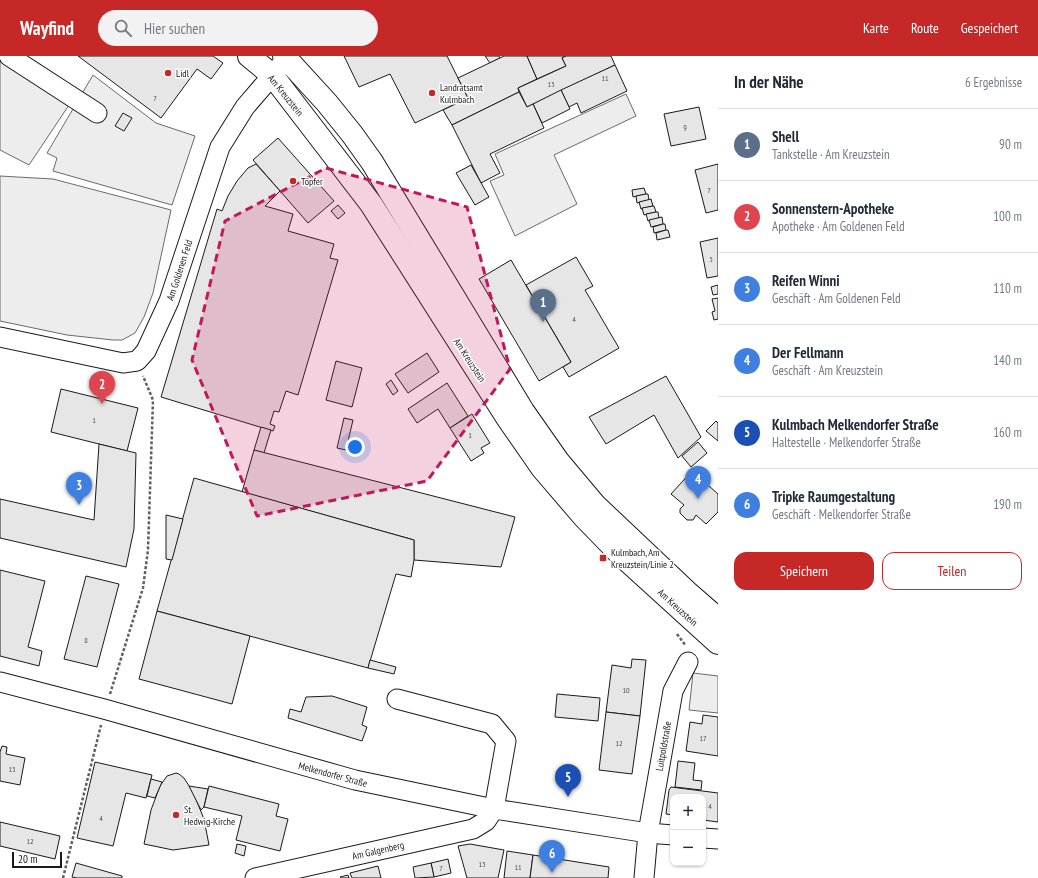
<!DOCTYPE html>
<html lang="de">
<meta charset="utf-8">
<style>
:root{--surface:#fff;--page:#f2f2f3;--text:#1f2937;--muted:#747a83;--line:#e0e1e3;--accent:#c62828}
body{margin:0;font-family:"PT Sans Narrow",sans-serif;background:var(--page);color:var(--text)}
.controls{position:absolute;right:12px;bottom:12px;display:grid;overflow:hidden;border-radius:8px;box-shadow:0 1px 3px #0004}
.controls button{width:36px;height:36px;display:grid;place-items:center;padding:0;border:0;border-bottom:1px solid var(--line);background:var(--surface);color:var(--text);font:20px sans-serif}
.scale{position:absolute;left:12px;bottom:10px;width:50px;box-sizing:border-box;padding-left:4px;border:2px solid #1a1a1a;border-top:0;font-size:11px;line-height:14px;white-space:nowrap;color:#1a1a1a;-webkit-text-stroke:3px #fff;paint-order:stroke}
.you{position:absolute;left:355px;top:391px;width:14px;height:14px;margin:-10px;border:3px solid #fff;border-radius:50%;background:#1a73e8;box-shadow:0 0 0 6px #1a73e833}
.badge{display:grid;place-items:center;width:26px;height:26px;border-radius:50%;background:var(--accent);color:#fff;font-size:13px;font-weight:700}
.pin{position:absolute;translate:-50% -33px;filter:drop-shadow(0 1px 2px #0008)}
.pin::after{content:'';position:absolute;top:21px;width:14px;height:12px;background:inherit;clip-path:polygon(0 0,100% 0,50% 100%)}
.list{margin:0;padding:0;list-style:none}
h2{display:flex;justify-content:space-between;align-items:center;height:52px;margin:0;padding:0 16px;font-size:17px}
h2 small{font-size:13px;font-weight:400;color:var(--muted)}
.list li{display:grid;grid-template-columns:26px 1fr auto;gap:12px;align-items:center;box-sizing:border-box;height:72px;padding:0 16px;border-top:1px solid var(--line)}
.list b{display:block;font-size:15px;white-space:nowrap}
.list p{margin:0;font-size:13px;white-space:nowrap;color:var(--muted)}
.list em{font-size:13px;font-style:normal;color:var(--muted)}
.actions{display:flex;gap:8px;padding:12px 16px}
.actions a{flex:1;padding:9px 0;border:1px solid var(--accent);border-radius:12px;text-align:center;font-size:14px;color:var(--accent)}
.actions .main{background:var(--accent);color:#fff}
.icon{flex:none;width:22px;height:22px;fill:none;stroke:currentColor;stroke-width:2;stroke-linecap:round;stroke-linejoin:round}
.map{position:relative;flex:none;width:718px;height:822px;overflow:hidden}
header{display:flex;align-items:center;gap:24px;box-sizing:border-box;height:56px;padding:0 20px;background:var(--accent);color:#fff}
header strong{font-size:19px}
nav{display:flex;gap:22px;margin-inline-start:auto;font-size:14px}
.search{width:280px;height:36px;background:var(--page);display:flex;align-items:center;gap:10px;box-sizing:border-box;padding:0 14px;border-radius:22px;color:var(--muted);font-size:15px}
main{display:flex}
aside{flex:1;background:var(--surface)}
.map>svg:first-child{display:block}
</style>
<header>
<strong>Wayfind</strong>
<div class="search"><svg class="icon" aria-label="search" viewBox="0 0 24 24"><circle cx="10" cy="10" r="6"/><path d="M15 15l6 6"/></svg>Hier suchen</div>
<nav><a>Karte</a><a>Route</a><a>Gespeichert</a></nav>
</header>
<main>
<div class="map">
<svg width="718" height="822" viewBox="0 0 718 822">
<rect width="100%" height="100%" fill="#fff"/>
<g fill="#ededed" stroke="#6a6a6a">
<polygon points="0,0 77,37 29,109 0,94"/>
<polygon points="93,19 156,67 195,80 172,149 53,115 57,102 47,97"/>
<polygon points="626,38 636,60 554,99 577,148 515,180 490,125 504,119 495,98"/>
<polygon points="0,120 53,123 171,154 153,237 144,261 135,277 122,284 113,284 67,279 0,265"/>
<polygon points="693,617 718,620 718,657 689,654"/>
</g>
<g fill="#e6e6e6" stroke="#1a1a1a">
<polygon points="78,0 213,0 223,7 211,23 197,13 161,62"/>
<polygon points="344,0 447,0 468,42 415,67 390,18 359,31"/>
<polygon points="485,0 499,0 500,2 490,7"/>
<polygon points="504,0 527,0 537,23 518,32 519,36 452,69 443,54 468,42 458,22"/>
<polygon points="527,0 566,0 562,2 566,10 537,23"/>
<polygon points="566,0 611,0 615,9 527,51 518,32 566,10 562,2"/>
<polygon points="615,9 627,35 581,57 577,47 569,51 561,34"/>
<polygon points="561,34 570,53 542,67 533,48"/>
<polygon points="519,36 527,51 533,48 544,72 490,98 500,117 481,127 452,69"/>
<polygon points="699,51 706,83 671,90 664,58"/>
<polygon points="123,57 132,62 124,75 115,70"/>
<polygon points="278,82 334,145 308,167 253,104"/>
<polygon points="256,108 280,135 265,150 293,158 288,175 334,188 330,202 338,204 298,339 286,335 279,356 274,355 270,368 275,370 273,375 161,341 217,153 222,155 228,140 237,125 248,112"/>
<polygon points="718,108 718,154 706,157 695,114"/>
<polygon points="471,109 489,141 475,149 456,117"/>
<polygon points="644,132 646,138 633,141 632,134"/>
<polygon points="646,138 648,138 649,144 637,147 636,140"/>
<polygon points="651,143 653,150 641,153 639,146"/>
<polygon points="338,149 345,157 338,163 331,155"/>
<polygon points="653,150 654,150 656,156 644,159 642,152"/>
<polygon points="656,156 658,156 659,162 648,165 646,158"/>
<polygon points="662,161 663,168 651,171 649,164"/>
<polygon points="663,168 665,168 666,174 654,177 653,171"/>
<polygon points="666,174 668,174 670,181 657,184 656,177"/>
<polygon points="718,182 718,220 707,222 700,186"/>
<polygon points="576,201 593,230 585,234 619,292 569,321 563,311 571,306 526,229"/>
<polygon points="511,204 571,306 539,325 479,223"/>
<polygon points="718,229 718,238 713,239 711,231"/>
<polygon points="718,242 718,263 714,264 712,256 715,255 712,243"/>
<polygon points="427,297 439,316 408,337 395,318"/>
<polygon points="336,305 362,312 352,351 326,344"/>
<polygon points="666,320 701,381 678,402 654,359 606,388 589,361"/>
<polygon points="391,324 398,335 393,339 386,328"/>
<polygon points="447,327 468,360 450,372 438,353 417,367 408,353"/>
<polygon points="61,333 138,352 127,395 51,376"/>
<polygon points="472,358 490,387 481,392 484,397 471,405 450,372"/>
<polygon points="344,362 353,364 346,394 337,392"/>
<polygon points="716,365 718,367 718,385 706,375"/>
<polygon points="261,371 271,374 264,397 254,394"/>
<polygon points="698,386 707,397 691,411 682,400"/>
<polygon points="99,388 136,397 134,473 126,511 0,482 0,443 94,464"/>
<polygon points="254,394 515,461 501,511 414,504 414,484 242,436"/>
<polygon points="692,415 718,438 718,456 706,468 696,459 693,464 687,464 680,457 680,453 684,449 671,438"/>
<polygon points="194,422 414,484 414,504 411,521 396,518 368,612 157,555"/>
<polygon points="166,459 183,463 172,504 166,503"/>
<polygon points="0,514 45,525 28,591 42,595 39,610 0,600"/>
<polygon points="86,520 119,528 97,611 64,603"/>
<polygon points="157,555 250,580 232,648 139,623"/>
<polygon points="632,603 646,604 640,660 606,656 612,609 631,612"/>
<polygon points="370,604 396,611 394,618 368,612"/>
<polygon points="557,638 600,642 598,665 555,661"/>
<polygon points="332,640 367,651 362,669 367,671 362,685 288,662 290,653 301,656 306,641"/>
<polygon points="606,656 640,660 632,718 599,714"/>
<polygon points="703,659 718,661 718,700 686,695 690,666 702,668"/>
<polygon points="2,690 7,691 6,698 25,702 20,729 0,725 0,696"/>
<polygon points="678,705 695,707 693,724 702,725 701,734 675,731"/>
<polygon points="95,706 152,719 146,742 126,737 113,790 77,782"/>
<polygon points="176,717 179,718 184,722 193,736 204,763 209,789 173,794 144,788 151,754 160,730 167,720"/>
<polygon points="151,723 162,726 155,742 147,740"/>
<polygon points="189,730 208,733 204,751 201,754"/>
<polygon points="209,730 279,748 276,760 288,763 280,795 236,784 242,760 204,751"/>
<polygon points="671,731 718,737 718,766 703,764 703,741 673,741 673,759 666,758 669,734"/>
<polygon points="0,766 60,780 55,803 0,790"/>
<polygon points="237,788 246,790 244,800 235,797"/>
<polygon points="470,788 504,794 498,822 467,822 458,790"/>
<polygon points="507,795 533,799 530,822 504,822"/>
<polygon points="533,799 609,811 608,822 530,822"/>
<polygon points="448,803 451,817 434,821 431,807"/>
<polygon points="76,807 122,820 122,822 77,822 72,821"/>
<polygon points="431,807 434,821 415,822 413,811"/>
<polygon points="378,810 381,822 352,822 350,817"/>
<polygon points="348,819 349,822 341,822 340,821"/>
</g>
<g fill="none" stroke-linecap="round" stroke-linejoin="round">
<g stroke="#1a1a1a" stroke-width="21">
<g id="minor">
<polyline points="9,0 97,57"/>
<polyline points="0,281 123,307 137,305 146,295 169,245 220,91 245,51 282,8"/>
<polyline points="0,626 104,653 355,724 494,753 648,777 673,779"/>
<polyline points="703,782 718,783"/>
<polyline points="255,822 473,773 486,765 494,753 506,685 492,668 397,643"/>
<polyline points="644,822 648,777 673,635 688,606"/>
</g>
</g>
<g stroke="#1a1a1a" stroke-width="24">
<g id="major">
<polyline points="249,0 272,19 371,148 508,363 542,412 584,461 619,497 718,587"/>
<polyline points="284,0 327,47 352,78 372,106 523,355 558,405 595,449 687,536 718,563"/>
</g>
</g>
<g stroke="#5f5f5f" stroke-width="2.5" stroke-dasharray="3 2" stroke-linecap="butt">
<polyline points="677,578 686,590"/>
<polyline points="110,638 143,532 148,494 153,344 143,320"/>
<polyline points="63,822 101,669"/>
</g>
<use href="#minor" stroke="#fff" stroke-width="19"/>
<use href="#major" stroke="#fff" stroke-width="22"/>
</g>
<path fill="#c2185b" fill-opacity="0.2" stroke="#c2185b" stroke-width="3" stroke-dasharray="8 5" stroke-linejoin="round" d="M 326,112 L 467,151 L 510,313 L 427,425 L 257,460 L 192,304 L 225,165 Z"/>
<g fill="#c62828" stroke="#fff" stroke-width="1.5">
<circle cx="168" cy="17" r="4"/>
<circle cx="432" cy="37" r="4"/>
<circle cx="293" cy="125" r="4"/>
<rect x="599" y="498" width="8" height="8" rx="2"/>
<circle cx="176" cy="759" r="4"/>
</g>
<g text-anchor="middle" stroke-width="3" stroke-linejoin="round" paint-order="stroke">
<g font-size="8" fill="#4d4d4d">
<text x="605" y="25">11</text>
<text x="551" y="31">13</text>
<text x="155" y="45">7</text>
<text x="685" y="74">9</text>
<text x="709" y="137">7</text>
<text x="711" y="206">5</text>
<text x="574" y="266">4</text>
<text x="94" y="367">1</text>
<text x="470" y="382">1</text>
<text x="86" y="587">8</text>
<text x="626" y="637">10</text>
<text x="703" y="685">17</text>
<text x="619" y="690">12</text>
<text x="12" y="716">15</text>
<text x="710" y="753">4</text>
<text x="101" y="765">4</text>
<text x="30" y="788">12</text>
<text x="482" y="811">13</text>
<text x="518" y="814">11</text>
<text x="441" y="815">7</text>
</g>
<g font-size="10" fill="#1a1a1a" stroke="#fff" text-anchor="start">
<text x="176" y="21">Lidl</text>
<text x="440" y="35">Landratsamt<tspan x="440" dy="12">Kulmbach</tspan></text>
<text x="301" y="129">Töpfer</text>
<text x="611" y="500">Kulmbach, Am<tspan x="611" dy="12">Kreuzstein/Linie 2</tspan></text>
<text x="184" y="757">St.<tspan x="184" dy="12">Hedwig-Kirche</tspan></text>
</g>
<g font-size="10" fill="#1a1a1a" stroke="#fff">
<text transform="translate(286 39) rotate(51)" y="4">Am Kreuzstein</text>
<text transform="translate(179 214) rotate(-72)" y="4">Am Goldenen Feld</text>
<text transform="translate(470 304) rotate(57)" y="4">Am Kreuzstein</text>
<text transform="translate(678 551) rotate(42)" y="4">Am Kreuzstein</text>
<text transform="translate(663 690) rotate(-80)" y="4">Luitpoldstraße</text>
<text transform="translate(333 718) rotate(15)" y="4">Melkendorfer Straße</text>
<text transform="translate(378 794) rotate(-13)" y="4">Am Galgenberg</text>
</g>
</g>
</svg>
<div class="controls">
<button>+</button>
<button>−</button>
</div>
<div class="scale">20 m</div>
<div class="you"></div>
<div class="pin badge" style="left:543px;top:266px;background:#5c6f8a">1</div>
<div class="pin badge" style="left:102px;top:348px;background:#e0444e">2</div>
<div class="pin badge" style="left:79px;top:449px;background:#3f7fe0">3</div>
<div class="pin badge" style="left:698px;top:443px;background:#3f7fe0">4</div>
<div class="pin badge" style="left:568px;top:741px;background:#1a4fb4">5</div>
<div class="pin badge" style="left:552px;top:817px;background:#3f7fe0">6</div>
</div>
<aside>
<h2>In der Nähe<small>6 Ergebnisse</small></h2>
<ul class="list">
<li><span class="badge" style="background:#5c6f8a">1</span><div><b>Shell</b><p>Tankstelle · Am Kreuzstein</p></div><em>90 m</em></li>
<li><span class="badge" style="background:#e0444e">2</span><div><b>Sonnenstern-Apotheke</b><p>Apotheke · Am Goldenen Feld</p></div><em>100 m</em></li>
<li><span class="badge" style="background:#3f7fe0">3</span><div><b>Reifen Winni</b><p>Geschäft · Am Goldenen Feld</p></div><em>110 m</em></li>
<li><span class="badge" style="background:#3f7fe0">4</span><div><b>Der Fellmann</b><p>Geschäft · Am Kreuzstein</p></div><em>140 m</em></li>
<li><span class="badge" style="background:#1a4fb4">5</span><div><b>Kulmbach Melkendorfer Straße</b><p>Haltestelle · Melkendorfer Straße</p></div><em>160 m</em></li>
<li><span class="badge" style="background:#3f7fe0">6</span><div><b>Tripke Raumgestaltung</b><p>Geschäft · Melkendorfer Straße</p></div><em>190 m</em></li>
</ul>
<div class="actions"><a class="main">Speichern</a><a>Teilen</a></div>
</aside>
</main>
